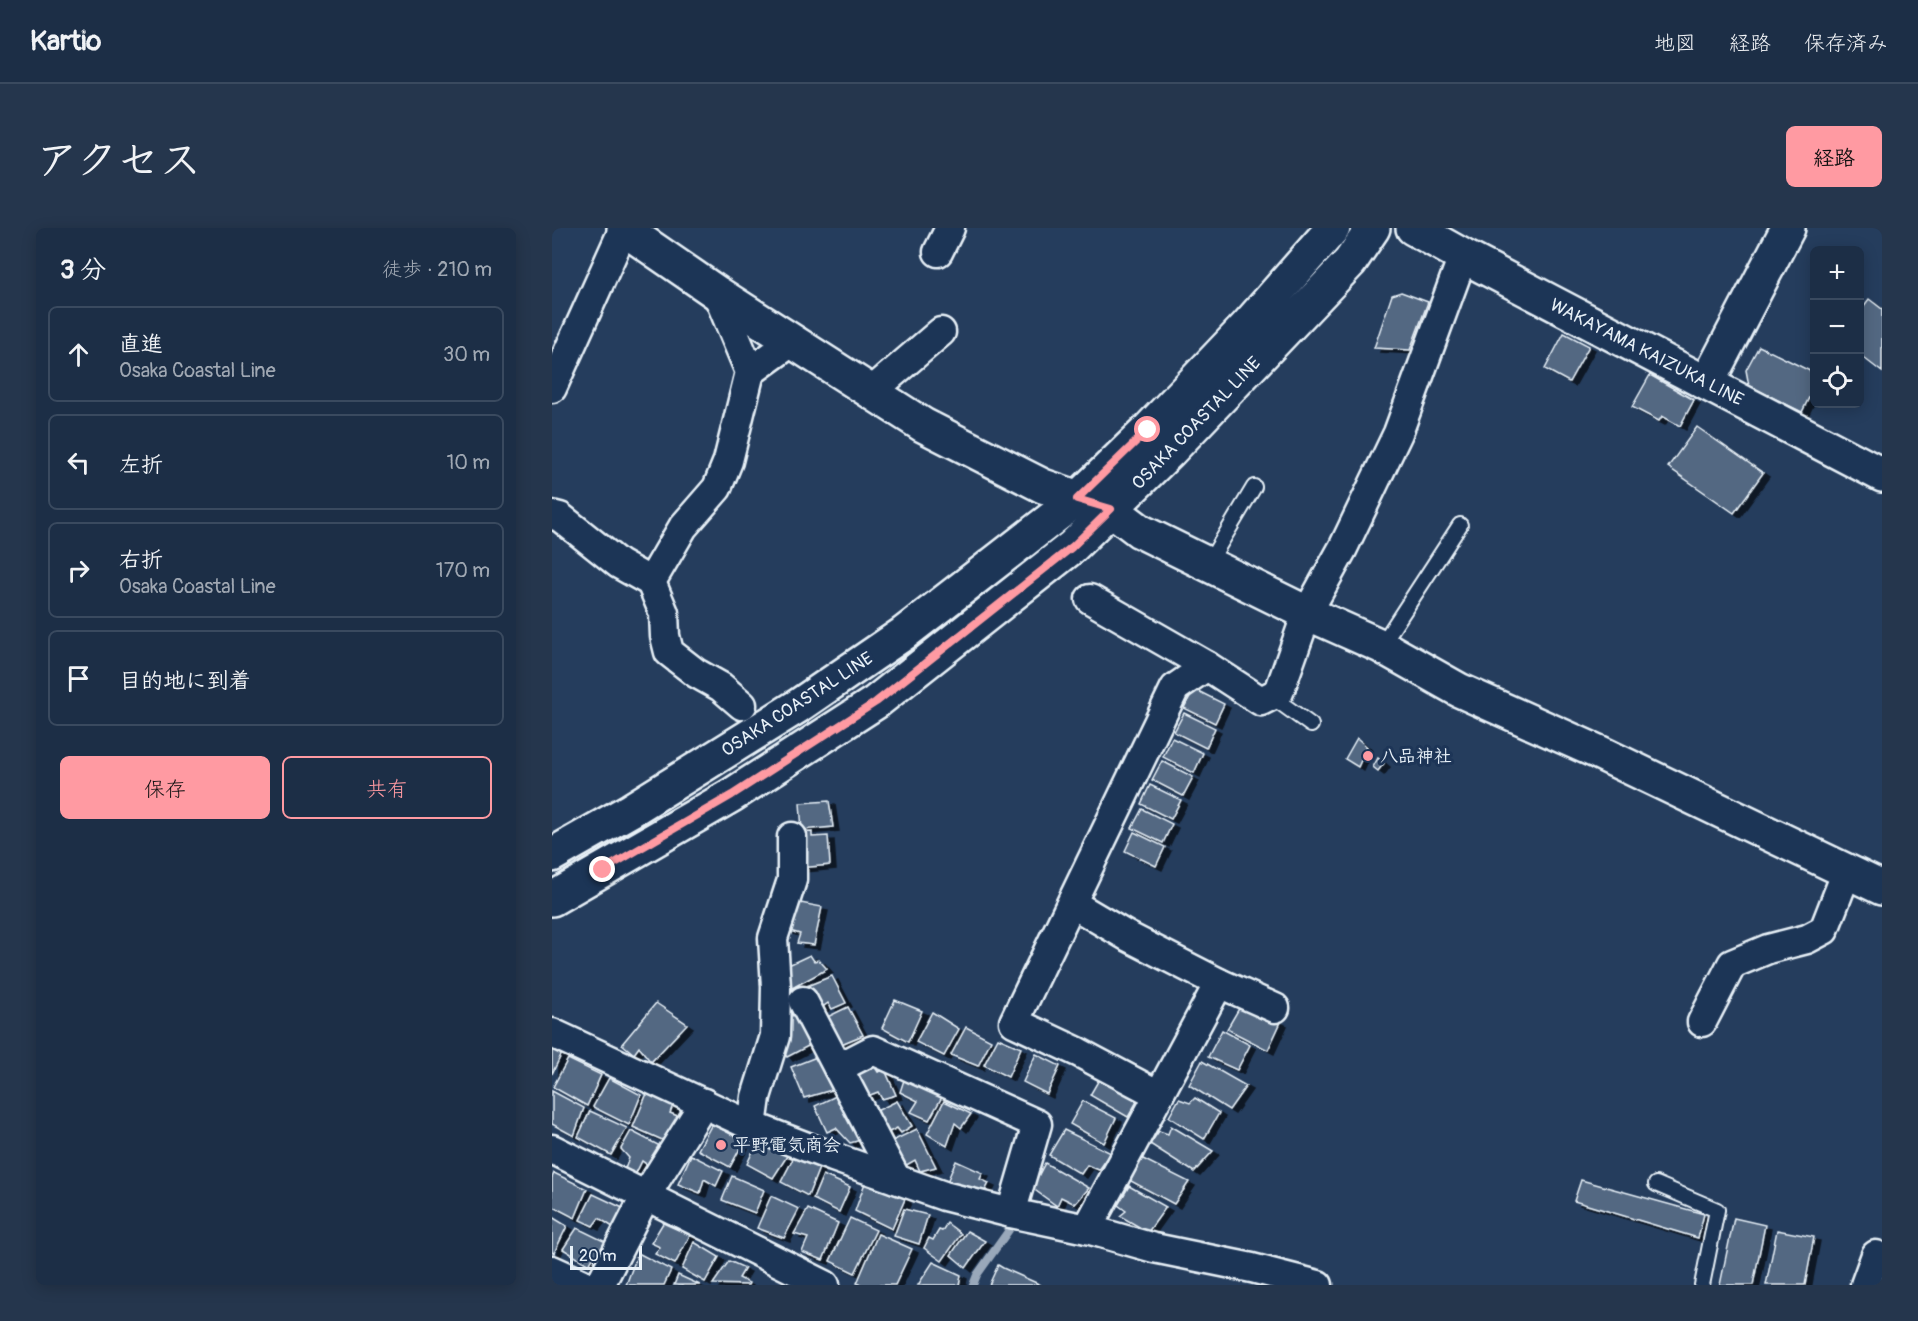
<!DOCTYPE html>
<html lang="ja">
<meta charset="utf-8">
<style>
:root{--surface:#1c2e46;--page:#25364d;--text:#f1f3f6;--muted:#a0a8b3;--line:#3a4a5f;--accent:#ff9aa2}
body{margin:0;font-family:Pangolin,"Klee One",sans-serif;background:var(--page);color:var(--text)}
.controls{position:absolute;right:18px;top:18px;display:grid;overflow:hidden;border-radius:9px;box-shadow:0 3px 15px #0003}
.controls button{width:54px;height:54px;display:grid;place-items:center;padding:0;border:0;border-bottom:2px solid var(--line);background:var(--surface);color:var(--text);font:30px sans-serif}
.scale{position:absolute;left:18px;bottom:15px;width:72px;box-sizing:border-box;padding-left:6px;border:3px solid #e8f1f8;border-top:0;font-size:16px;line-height:21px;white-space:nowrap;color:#e8f1f8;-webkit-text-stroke:4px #1d3557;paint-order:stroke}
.stop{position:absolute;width:18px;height:18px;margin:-14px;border:4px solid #ff9aa2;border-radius:50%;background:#fff}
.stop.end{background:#ff9aa2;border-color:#fff;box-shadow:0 2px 6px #0008}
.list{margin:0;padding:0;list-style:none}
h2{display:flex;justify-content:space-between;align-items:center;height:78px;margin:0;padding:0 24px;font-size:26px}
h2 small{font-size:20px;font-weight:400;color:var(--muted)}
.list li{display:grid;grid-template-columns:39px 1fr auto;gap:18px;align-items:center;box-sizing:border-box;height:96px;margin:0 12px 12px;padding:0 12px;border:2px solid var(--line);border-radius:9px}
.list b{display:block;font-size:22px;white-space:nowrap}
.list p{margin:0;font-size:20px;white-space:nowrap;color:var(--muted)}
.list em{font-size:20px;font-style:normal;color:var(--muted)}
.actions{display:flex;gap:12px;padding:18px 24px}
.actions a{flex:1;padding:14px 0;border:2px solid var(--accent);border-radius:9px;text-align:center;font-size:21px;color:var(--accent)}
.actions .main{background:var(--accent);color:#111}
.icon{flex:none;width:33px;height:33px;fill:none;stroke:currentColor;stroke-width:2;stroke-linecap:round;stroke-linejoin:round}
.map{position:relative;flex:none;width:1330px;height:1057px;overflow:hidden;border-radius:9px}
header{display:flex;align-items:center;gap:36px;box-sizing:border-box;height:84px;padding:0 30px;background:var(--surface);border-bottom:2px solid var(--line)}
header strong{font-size:28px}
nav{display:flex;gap:33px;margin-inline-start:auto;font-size:21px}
.intro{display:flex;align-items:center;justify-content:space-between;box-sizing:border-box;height:144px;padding:0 36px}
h1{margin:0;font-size:42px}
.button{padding:15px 27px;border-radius:9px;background:var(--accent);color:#111;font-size:21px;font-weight:700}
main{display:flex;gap:36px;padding:0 36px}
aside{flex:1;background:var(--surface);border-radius:9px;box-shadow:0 3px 15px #0003}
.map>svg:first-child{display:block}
</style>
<header>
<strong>Kartio</strong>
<nav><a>地図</a><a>経路</a><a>保存済み</a></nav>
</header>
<div class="intro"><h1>アクセス</h1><a class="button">経路</a></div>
<main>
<aside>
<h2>3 分<small>徒歩 · 210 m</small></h2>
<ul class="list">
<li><svg class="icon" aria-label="ahead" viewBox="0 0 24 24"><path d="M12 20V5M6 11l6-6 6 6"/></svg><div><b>直進</b><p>Osaka Coastal Line</p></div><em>30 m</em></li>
<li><svg class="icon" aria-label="left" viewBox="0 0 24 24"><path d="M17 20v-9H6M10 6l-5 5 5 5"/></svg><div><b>左折</b></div><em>10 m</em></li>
<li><svg class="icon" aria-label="right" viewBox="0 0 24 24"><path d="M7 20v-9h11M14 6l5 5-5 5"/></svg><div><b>右折</b><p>Osaka Coastal Line</p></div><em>170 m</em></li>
<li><svg class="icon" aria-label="arrive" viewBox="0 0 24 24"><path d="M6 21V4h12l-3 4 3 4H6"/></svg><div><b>目的地に到着</b></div></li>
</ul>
<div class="actions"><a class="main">保存</a><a>共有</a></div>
</aside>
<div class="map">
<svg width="1330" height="1057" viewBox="0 0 1330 1057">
<defs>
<filter id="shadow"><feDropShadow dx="6" dy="4" stdDeviation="0" flood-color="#0009"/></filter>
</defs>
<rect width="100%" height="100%" fill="#253d5d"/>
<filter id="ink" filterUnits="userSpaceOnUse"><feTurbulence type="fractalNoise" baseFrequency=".0167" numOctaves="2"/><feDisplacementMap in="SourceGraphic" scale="12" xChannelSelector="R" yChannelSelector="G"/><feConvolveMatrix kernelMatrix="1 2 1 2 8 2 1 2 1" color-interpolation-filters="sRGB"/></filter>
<g filter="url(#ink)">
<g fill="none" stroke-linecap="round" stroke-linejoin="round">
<polyline stroke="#99a8ba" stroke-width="8" points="421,1057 425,1047 457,1002"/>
</g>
<g fill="#536782" stroke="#e8f1f8" stroke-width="1.5" filter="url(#shadow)">
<polygon points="849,64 876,74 858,122 822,120 840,67"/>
<polygon points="1317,71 1330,81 1330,144 1308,127 1308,83"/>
<polygon points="1012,105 1037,118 1017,154 993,141"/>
<polygon points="1207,118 1262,145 1262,159 1250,184 1197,158 1194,142"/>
<polygon points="1098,147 1142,172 1128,198 1110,188 1107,193 1080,179"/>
<polygon points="1145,199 1211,245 1182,285 1116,239"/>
<polygon points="642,461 672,476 663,495 632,480"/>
<polygon points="632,485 663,500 654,520 622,504"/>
<polygon points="620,510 651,525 642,545 611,529"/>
<polygon points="805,510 815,519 806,539 793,531"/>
<polygon points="826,530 832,535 826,543 821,539"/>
<polygon points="610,533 641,549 631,568 600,552"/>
<polygon points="598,557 629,572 619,591 589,576"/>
<polygon points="277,573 281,599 250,602 248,575"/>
<polygon points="590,581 620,596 611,615 580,600"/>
<polygon points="260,604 260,609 276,608 278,637 248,640 246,605"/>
<polygon points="582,604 613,619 604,638 573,623"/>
<polygon points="238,673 270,679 262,717 245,715 248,706 235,702"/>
<polygon points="258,727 262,733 267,732 275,741 231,765 228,741"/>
<polygon points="280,748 294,775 280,781 276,775 265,783 255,758"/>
<polygon points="343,772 370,783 356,814 330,800"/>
<polygon points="104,775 135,796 99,834 87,819 82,826 70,816"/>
<polygon points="689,777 729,794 716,822 675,801"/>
<polygon points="296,779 311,807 289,816 267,793"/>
<polygon points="243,784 260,816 235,829 226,818 228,791"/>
<polygon points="380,784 407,801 392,828 364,814"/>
<polygon points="414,799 439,812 426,838 399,827"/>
<polygon points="670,802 698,817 685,842 656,829"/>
<polygon points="446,810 469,820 456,849 432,837"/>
<polygon points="0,820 10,825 0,846"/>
<polygon points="484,826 508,838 495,866 471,854"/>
<polygon points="267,828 283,861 252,870 239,839"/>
<polygon points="16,831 49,847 35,878 1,859"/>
<polygon points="650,833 694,858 677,882 637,857"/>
<polygon points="321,836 326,844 333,842 344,867 330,871 326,864 313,869 302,846"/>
<polygon points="549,848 588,868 576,889 538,867"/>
<polygon points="353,849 391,867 377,892 359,884 366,873 348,864"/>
<polygon points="57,850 89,867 77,897 41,879"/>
<polygon points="0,863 32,880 22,908 0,896"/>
<polygon points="96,863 122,874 118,885 128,889 115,914 81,899"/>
<polygon points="286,867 309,912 298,915 284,900 275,904 263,878"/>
<polygon points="643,870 667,885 652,911 617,889 627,871 638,875"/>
<polygon points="345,873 360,898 349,905 345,900 335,905 320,885"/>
<polygon points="392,873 419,886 409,900 403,895 395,918 375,906"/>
<polygon points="531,873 564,890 552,915 518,896"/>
<polygon points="38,883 75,900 59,927 26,909"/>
<polygon points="160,896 192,913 178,939 146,922"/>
<polygon points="619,898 661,923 642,944 598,916 607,903 616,906"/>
<polygon points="365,901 384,939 368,943 363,932 351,939 338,914"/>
<polygon points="512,902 559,925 547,942 535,937 529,946 497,927"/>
<polygon points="79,903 110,919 101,941 90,933 84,945 73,941 77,930 69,921"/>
<polygon points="207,910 237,925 221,950 195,936"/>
<polygon points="139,927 171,943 164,958 152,951 148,965 126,956"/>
<polygon points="242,929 267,940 256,968 229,954"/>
<polygon points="589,930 637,954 622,976 577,952"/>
<polygon points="404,933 431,945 428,951 437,955 430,969 394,956"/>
<polygon points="493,935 537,960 523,976 509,969 505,978 480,960"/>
<polygon points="2,945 35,961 23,990 0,978 0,950"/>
<polygon points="271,947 298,959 287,984 261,971"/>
<polygon points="180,948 212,962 203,985 170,972"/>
<polygon points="314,952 353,971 340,1001 303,983"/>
<polygon points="1029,952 1152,986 1146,1010 1022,973"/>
<polygon points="577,958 614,979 596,1004 568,988 574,983 566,977"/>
<polygon points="41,966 75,982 67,1003 47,990 41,998 28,992"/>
<polygon points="219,968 247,981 232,1010 205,1000"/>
<polygon points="256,981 286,995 271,1032 250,1024 256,1010 242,1006"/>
<polygon points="352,981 376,987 367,1016 342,1008"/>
<polygon points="0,989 15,998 2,1025 0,1024"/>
<polygon points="298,990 324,1002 303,1045 278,1033"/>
<polygon points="1182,990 1213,997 1201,1057 1168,1057"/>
<polygon points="111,995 138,1007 123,1036 103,1026 108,1019 99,1015"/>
<polygon points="395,995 409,1006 390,1033 372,1020 377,1010 381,1012 387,1002 390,1003"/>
<polygon points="25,1000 60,1017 51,1035 41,1030 37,1037 11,1021"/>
<polygon points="1225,1002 1262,1009 1253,1057 1214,1057"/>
<polygon points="415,1003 433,1013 414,1040 399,1027"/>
<polygon points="326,1006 360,1021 343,1057 310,1057 305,1055"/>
<polygon points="142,1014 167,1029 153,1054 130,1041"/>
<polygon points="86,1025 119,1042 112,1057 74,1057"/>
<polygon points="177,1033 193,1040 187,1050 197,1055 196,1057 161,1056"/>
<polygon points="381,1034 409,1047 407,1057 366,1057"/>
<polygon points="446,1037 451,1040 489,1057 437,1057"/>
<polygon points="126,1047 148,1057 122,1057"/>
</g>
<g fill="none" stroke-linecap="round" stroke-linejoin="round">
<g stroke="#e8f1f8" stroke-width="18">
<g id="lane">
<polyline points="656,336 702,259"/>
<polyline points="829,418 908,297"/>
<polyline points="719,468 759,497"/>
<polyline points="1104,956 1165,982 1150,1057"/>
</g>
</g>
<g stroke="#e8f1f8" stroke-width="33">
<g id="street">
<polyline points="386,24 398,0"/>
<polyline points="165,65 198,144 176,233 165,260 131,299 99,354 112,385 113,408 117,424 144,445 169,459 190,477"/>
<polyline points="198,144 241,113"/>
<polyline points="0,160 72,0"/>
<polyline points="319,164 389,104"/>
<polyline points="0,287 8,289 67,336 99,354"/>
<polyline points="538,371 655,438 709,473 727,464 755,385 791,320 846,205 911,28"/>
<polyline points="521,676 575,708 667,755"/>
<polyline points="251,773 344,951"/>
<polyline points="1150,794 1180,736 1216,721 1255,711 1272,702 1295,643"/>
<polyline points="0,805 200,898 281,929 392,968 459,985 535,1001 602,1020 700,1040 766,1057"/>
<polyline points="286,840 321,822 485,896 459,985"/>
<polyline points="607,867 526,824 462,794 623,460 655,438"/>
<polyline points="200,898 204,869 223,808 224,759 221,710 240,652 240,609"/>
<polyline points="0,921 273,1057"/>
<polyline points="535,1001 667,755 723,780"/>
<polyline points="0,1042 33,1057"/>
<polyline points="48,1057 94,967 152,875"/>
<polyline points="1313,1057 1324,1027"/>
</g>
</g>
<g stroke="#e8f1f8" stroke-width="38">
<g id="secondary">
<polyline points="72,1 165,65 371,197 491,258 559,281 588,303 755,385 829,418 907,462 1046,524 1330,660"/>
<polyline points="1155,155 1236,0"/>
</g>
</g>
<g stroke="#e8f1f8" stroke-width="38">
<g id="primary">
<polyline points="861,0 911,28 1330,247"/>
<polyline points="0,627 79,582 246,478 351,406 525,271 596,202 695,98 781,0"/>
<polyline points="0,671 180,567 324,474 520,319 617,224 798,34 821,0"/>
</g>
</g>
<use href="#lane" stroke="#1d3557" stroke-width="14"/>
<use href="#street" stroke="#1d3557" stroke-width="28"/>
<use href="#secondary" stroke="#1d3557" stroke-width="33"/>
<use href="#primary" stroke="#1d3557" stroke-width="33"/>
</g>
</g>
<g fill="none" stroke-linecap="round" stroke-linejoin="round" filter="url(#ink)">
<polyline stroke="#ff9aa2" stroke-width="8" points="51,642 180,567 324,474 520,319 559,281 525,271 596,202"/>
</g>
<g fill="#ff9aa2" stroke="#1d3557" stroke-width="2">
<circle cx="816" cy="528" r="6"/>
<circle cx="169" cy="917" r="6"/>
</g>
<g text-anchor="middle" stroke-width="6" stroke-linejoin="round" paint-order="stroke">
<g font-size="18" fill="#e8f1f8" stroke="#1d3557">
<text transform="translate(1095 124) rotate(27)" y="6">WAKAYAMA KAIZUKA LINE</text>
<text transform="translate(644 195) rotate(-46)" y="6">OSAKA COASTAL LINE</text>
<text transform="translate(245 476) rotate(-33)" y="6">OSAKA COASTAL LINE</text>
</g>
<g font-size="18" font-weight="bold" fill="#e8f1f8" stroke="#1d3557" text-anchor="start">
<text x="828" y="534">八品神社</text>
<text x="181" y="923">平野電気商会</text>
</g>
</g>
</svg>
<div class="controls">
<button>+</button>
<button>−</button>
<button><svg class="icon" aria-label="locate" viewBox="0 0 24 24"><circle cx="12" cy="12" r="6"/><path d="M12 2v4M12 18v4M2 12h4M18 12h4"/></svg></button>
</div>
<div class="scale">20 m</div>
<div class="stop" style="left:596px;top:202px"></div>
<div class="stop end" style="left:51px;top:642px"></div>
</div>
</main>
